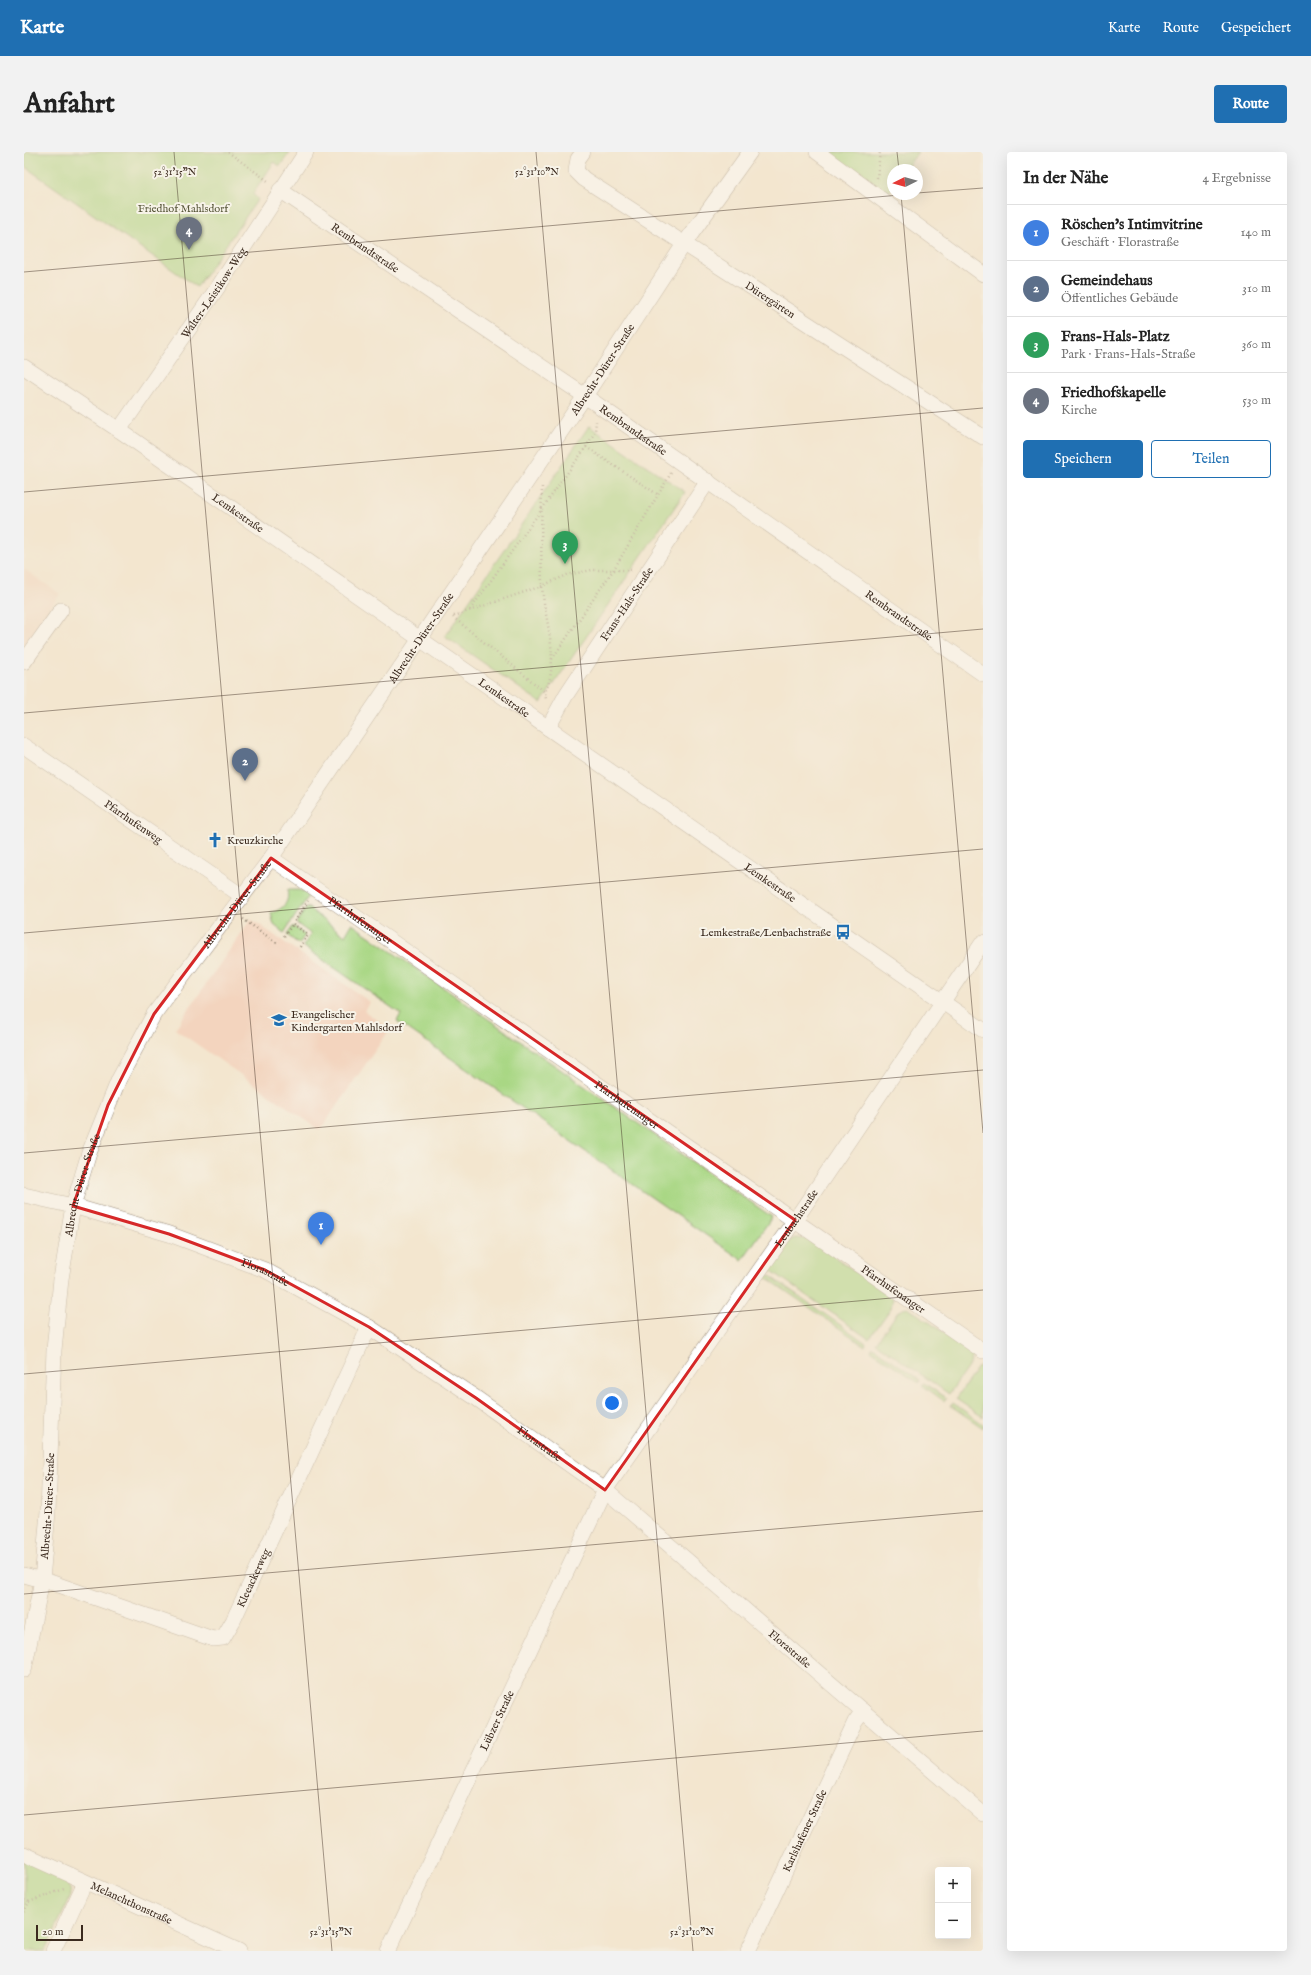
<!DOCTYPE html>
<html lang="de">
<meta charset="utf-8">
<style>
:root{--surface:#fff;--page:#f2f2f2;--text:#222;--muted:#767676;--line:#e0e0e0;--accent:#1f6fb2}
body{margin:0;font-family:"IM FELL English",serif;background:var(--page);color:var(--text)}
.controls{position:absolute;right:12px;bottom:12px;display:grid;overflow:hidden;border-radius:4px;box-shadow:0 4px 16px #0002}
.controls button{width:36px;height:36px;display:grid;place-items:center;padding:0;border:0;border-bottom:1px solid var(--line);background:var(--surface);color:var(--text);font:20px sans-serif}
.compass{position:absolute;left:863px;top:12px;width:36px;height:36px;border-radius:50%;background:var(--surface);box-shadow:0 4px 16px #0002;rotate:265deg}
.scale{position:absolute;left:12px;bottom:10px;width:47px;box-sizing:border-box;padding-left:4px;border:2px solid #3b2a1e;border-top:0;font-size:11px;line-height:14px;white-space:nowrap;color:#3b2a1e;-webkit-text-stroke:3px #f7f3e8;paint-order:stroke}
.you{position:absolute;left:588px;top:1251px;width:14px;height:14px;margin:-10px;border:3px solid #fff;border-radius:50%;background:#1a73e8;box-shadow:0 0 0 6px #1a73e833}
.badge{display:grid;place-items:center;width:26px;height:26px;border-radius:50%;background:var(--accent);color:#fff;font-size:13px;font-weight:700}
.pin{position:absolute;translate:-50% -33px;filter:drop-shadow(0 1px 2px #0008)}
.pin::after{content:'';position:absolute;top:21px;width:14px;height:12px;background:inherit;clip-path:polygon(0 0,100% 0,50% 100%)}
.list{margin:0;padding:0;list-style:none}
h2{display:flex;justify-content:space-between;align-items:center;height:52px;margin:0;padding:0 16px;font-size:17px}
h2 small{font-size:13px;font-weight:400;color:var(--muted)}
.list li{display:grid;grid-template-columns:26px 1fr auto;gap:12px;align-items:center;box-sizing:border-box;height:56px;padding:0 16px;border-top:1px solid var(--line)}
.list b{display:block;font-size:15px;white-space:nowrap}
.list p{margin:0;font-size:13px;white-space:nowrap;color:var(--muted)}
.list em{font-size:13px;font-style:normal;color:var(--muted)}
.actions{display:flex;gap:8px;padding:12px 16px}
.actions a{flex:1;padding:9px 0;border:1px solid var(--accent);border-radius:4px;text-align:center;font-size:14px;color:var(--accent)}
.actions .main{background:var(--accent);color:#fff}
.map{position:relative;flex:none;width:959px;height:1799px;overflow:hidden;border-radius:4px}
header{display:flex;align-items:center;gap:24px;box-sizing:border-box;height:56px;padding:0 20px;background:var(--accent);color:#fff}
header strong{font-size:19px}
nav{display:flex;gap:22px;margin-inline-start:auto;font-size:14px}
.intro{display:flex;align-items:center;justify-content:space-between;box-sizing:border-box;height:96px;padding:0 24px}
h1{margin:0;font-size:28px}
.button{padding:10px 18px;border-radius:4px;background:var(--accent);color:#fff;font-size:14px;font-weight:700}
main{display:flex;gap:24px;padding:0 24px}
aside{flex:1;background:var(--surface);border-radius:4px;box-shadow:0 4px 16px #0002}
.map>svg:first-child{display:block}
</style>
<header>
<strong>Karte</strong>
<nav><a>Karte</a><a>Route</a><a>Gespeichert</a></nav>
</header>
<div class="intro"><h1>Anfahrt</h1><a class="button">Route</a></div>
<main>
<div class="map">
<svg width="959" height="1799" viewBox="0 0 959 1799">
<rect width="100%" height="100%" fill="#f7f3e8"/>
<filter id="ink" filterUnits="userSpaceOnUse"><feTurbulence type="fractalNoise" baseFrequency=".025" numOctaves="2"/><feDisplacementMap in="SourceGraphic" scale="8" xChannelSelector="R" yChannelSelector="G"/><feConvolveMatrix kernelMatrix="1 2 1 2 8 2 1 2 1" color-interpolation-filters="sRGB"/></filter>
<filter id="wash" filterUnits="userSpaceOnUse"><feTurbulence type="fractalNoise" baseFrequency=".012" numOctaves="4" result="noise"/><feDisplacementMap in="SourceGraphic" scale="16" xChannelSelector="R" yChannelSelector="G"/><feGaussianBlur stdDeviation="0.9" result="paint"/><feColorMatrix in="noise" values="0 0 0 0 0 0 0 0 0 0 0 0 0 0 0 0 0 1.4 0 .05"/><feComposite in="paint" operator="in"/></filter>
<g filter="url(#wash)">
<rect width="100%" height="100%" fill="#f3e6cf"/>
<g fill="#f3d4be">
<polygon points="0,417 36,442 0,494"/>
<polygon points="227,767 346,850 340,859 366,877 296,978 151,877"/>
</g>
<g fill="#a9d784" stroke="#728051">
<polygon points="0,0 266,0 256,14 250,10 229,42 234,47 173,135 0,14"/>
<polygon points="802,0 894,0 881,18 869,18 869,35 862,44"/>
<polygon points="565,274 661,340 517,551 421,484"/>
<path d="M 263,738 L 275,738 L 286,742 L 260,781 L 250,773 L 247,761 C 259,757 266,751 263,738 Z"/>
<polygon points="283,755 321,784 328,772 748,1065 718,1108 373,869 377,862 279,794 287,782 272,771"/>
<polygon points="269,774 281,783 275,792 263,783"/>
<polygon points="771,1086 785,1087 869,1146 867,1156 845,1187 745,1117 762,1090"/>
<polygon points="742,1121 842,1191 841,1194 740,1124"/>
<polygon points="883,1155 950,1201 946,1212 925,1242 852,1191 874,1160"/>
<polygon points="849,1195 896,1228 895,1231 847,1198"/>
<polygon points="959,1212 959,1265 932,1247 954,1215"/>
<polygon points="900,1231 922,1246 920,1249 898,1233"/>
<polygon points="929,1251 959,1272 959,1276 927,1254"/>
<path d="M 0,1708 C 16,1716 47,1722 47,1744 L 21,1799 L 0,1799 Z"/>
</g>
</g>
<g filter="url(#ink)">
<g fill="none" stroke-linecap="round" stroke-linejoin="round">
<g stroke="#978876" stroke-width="16">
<g id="minor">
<path id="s1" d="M 559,0 L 554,7 L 552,19 L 560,27 L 959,285"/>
<polyline points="793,0 959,122"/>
<path id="s2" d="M 256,38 L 561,244 L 959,522"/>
<path id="s3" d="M 0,215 L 95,278 L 959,878"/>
<path id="s4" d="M 95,278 L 194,135 L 282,0"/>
<polyline points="0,510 37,458"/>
<path id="s5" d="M 524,576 L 542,543 L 591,469 L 684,329"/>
<path id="s6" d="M 0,594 L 218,744"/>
<path id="s7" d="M 247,706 L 959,1199"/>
<path id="s8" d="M 0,1043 L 49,1054 L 145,1082 L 241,1118 L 345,1175 L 452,1246 L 581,1338 L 959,1662"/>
<path id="s9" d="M 0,1423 L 29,1431 L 189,1487 L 199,1486 L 209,1469 L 345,1175"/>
<path id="s10" d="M 0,1518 L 18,1428 L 24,1360 L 30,1198 L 37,1127 L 49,1054 L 65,1001 L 95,927 L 130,862 L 247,706 L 561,244 L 660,92 L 726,0"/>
<path id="s11" d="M 0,1702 L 215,1799"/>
<polyline points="29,1799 61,1730"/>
<path id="s12" d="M 364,1799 L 581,1338 L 771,1068 L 959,790"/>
<path id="s13" d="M 724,1799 L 831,1570 L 839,1559"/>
</g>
</g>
<g stroke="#978876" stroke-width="2.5" stroke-dasharray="1 3" stroke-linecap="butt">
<polyline points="204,0 244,29"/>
<polyline points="853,26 856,0"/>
<polyline points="562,295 633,342"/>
<path d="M 518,335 C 517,367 517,400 518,433 C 520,468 537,507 521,540"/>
<polyline points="446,458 562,295 571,280 572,269"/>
<polyline points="430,464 518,434 543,423 568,418 607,418"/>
<polyline points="429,465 521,540 522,548"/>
<polyline points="528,507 590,417 647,321"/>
<polyline points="219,767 253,791"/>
<polyline points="260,784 269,772"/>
<polyline points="276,795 284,783 269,772 284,749"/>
<polyline points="0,1748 5,1750 0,1760"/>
<polyline points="5,1750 40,1737"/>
</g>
<use href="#minor" stroke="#fff" stroke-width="15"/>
</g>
</g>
<path d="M0 0H959V1799H0ZM 247,706 L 771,1068 L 581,1338 L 452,1246 L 345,1175 L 241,1118 L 145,1082 L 49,1054 L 84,953 L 130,862 Z" fill="#f3e6cf" fill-opacity=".55" fill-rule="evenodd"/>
<path fill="none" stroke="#d62828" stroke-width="3" stroke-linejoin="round" d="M 247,706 L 771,1068 L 581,1338 L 452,1246 L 345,1175 L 241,1118 L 145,1082 L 49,1054 L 84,953 L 130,862 Z"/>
<path fill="none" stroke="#3b2a1e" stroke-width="1" stroke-opacity="0.45" d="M 150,0 L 308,1799M 512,0 L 669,1799M 873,0 L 875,18M 893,41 L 959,36M 877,42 L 959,981M 0,120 L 887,42M 0,340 L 959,256M 0,561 L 959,477M 0,781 L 959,697M 0,1001 L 959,918M 0,1222 L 959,1138M 0,1442 L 959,1359M 0,1663 L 959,1579"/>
<defs>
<g id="church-bare" transform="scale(1.2)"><path d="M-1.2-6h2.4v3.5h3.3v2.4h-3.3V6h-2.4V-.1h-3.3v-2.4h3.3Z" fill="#1f6fb2" stroke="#f7f3e8" stroke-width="2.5" paint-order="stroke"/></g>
<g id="bus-bare" transform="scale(1.2)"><path d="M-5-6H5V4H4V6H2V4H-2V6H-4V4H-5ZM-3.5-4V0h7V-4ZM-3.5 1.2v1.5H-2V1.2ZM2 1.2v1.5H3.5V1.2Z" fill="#1f6fb2" stroke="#f7f3e8" stroke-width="2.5" paint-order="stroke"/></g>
<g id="school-bare" transform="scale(1.2)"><path d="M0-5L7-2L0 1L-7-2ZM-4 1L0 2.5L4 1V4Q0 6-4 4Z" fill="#1f6fb2" stroke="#f7f3e8" stroke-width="2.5" paint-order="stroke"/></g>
</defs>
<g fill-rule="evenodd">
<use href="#church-bare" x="191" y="688"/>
<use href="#bus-bare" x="819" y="780"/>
<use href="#school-bare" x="255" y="868"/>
</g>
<g text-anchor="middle" stroke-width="4" stroke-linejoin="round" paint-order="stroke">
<g font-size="11" fill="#565538" stroke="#f7f3e8">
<text x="159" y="60">Friedhof Mahlsdorf</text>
</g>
<g font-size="11" fill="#3b2a1e" stroke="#f7f3e8">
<text dy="4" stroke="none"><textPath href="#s2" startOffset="103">Rembrandtstraße</textPath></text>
<text dy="4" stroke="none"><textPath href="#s4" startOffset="167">Walter-Leistikow-Weg</textPath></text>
<text dy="4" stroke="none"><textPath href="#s1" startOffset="254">Dürergärten</textPath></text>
<text dy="4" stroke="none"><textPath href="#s10" startOffset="1462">Albrecht-Dürer-Straße</textPath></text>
<text dy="4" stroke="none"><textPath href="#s2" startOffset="427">Rembrandtstraße</textPath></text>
<text dy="4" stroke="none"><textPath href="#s3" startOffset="259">Lemkestraße</textPath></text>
<text dy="4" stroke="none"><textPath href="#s5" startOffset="147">Frans-Hals-Straße</textPath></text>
<text dy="4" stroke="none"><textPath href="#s2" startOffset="751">Rembrandtstraße</textPath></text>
<text dy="4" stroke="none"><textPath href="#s10" startOffset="1138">Albrecht-Dürer-Straße</textPath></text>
<text dy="4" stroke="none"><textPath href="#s3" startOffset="583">Lemkestraße</textPath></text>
<text dy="4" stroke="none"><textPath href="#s6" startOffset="133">Pfarrhufenweg</textPath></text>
<text dy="4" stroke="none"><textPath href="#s3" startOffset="907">Lemkestraße</textPath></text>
<text dy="4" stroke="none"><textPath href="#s10" startOffset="814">Albrecht-Dürer-Straße</textPath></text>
<text dy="4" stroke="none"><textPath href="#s7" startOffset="109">Pfarrhufenanger</textPath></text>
<text dy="4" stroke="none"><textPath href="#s7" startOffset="433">Pfarrhufenanger</textPath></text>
<text dy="4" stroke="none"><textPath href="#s10" startOffset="490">Albrecht-Dürer-Straße</textPath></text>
<text dy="4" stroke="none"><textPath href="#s12" startOffset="842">Lenbachstraße</textPath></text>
<text dy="4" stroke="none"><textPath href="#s8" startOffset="254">Florastraße</textPath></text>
<text dy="4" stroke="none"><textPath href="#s7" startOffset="757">Pfarrhufenanger</textPath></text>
<text dy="4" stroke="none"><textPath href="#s8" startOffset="578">Florastraße</textPath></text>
<text dy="4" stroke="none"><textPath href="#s10" startOffset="166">Albrecht-Dürer-Straße</textPath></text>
<text dy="4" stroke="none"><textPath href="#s9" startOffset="277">Kleeackerweg</textPath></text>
<text dy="4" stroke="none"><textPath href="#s8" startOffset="902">Florastraße</textPath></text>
<text dy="4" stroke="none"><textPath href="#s12" startOffset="255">Lübzer Straße</textPath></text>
<text dy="4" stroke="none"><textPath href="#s13" startOffset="133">Karlshafener Straße</textPath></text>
<text dy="4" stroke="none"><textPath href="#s11" startOffset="118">Melanchthonstraße</textPath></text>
</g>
<g font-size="11" fill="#3b2a1e" stroke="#f7f3e8" text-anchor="start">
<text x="203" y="692">Kreuzkirche</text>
<text x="807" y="784" text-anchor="end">Lemkestraße/Lenbachstraße</text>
<text x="267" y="866">Evangelischer<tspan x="267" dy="13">Kindergarten Mahlsdorf</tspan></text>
</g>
</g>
<g font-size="10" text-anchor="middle" fill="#3b2a1e" stroke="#f7f3e8" stroke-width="4" stroke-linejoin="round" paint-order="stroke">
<text x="151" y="23">52°31'15"N</text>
<text x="513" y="23">52°31'10"N</text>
<text x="307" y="1783">52°31'15"N</text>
<text x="668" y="1783">52°31'10"N</text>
</g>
</svg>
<div class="controls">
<button>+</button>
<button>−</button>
</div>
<svg class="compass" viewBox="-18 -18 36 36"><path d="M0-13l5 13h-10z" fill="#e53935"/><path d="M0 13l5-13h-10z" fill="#767676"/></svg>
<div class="scale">20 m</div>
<div class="you"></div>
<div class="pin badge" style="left:297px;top:1093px;background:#3f7fe0">1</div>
<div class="pin badge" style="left:221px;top:629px;background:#5c6f8a">2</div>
<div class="pin badge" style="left:541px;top:412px;background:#2e9e5b">3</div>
<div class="pin badge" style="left:165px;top:98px;background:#6b7280">4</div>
</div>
<aside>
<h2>In der Nähe<small>4 Ergebnisse</small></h2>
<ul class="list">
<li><span class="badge" style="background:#3f7fe0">1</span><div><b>Röschen's Intimvitrine</b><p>Geschäft · Florastraße</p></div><em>140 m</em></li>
<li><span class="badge" style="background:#5c6f8a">2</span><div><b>Gemeindehaus</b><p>Öffentliches Gebäude</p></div><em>310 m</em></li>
<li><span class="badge" style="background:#2e9e5b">3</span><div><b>Frans-Hals-Platz</b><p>Park · Frans-Hals-Straße</p></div><em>360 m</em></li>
<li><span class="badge" style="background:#6b7280">4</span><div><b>Friedhofskapelle</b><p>Kirche</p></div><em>530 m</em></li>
</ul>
<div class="actions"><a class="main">Speichern</a><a>Teilen</a></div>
</aside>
</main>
